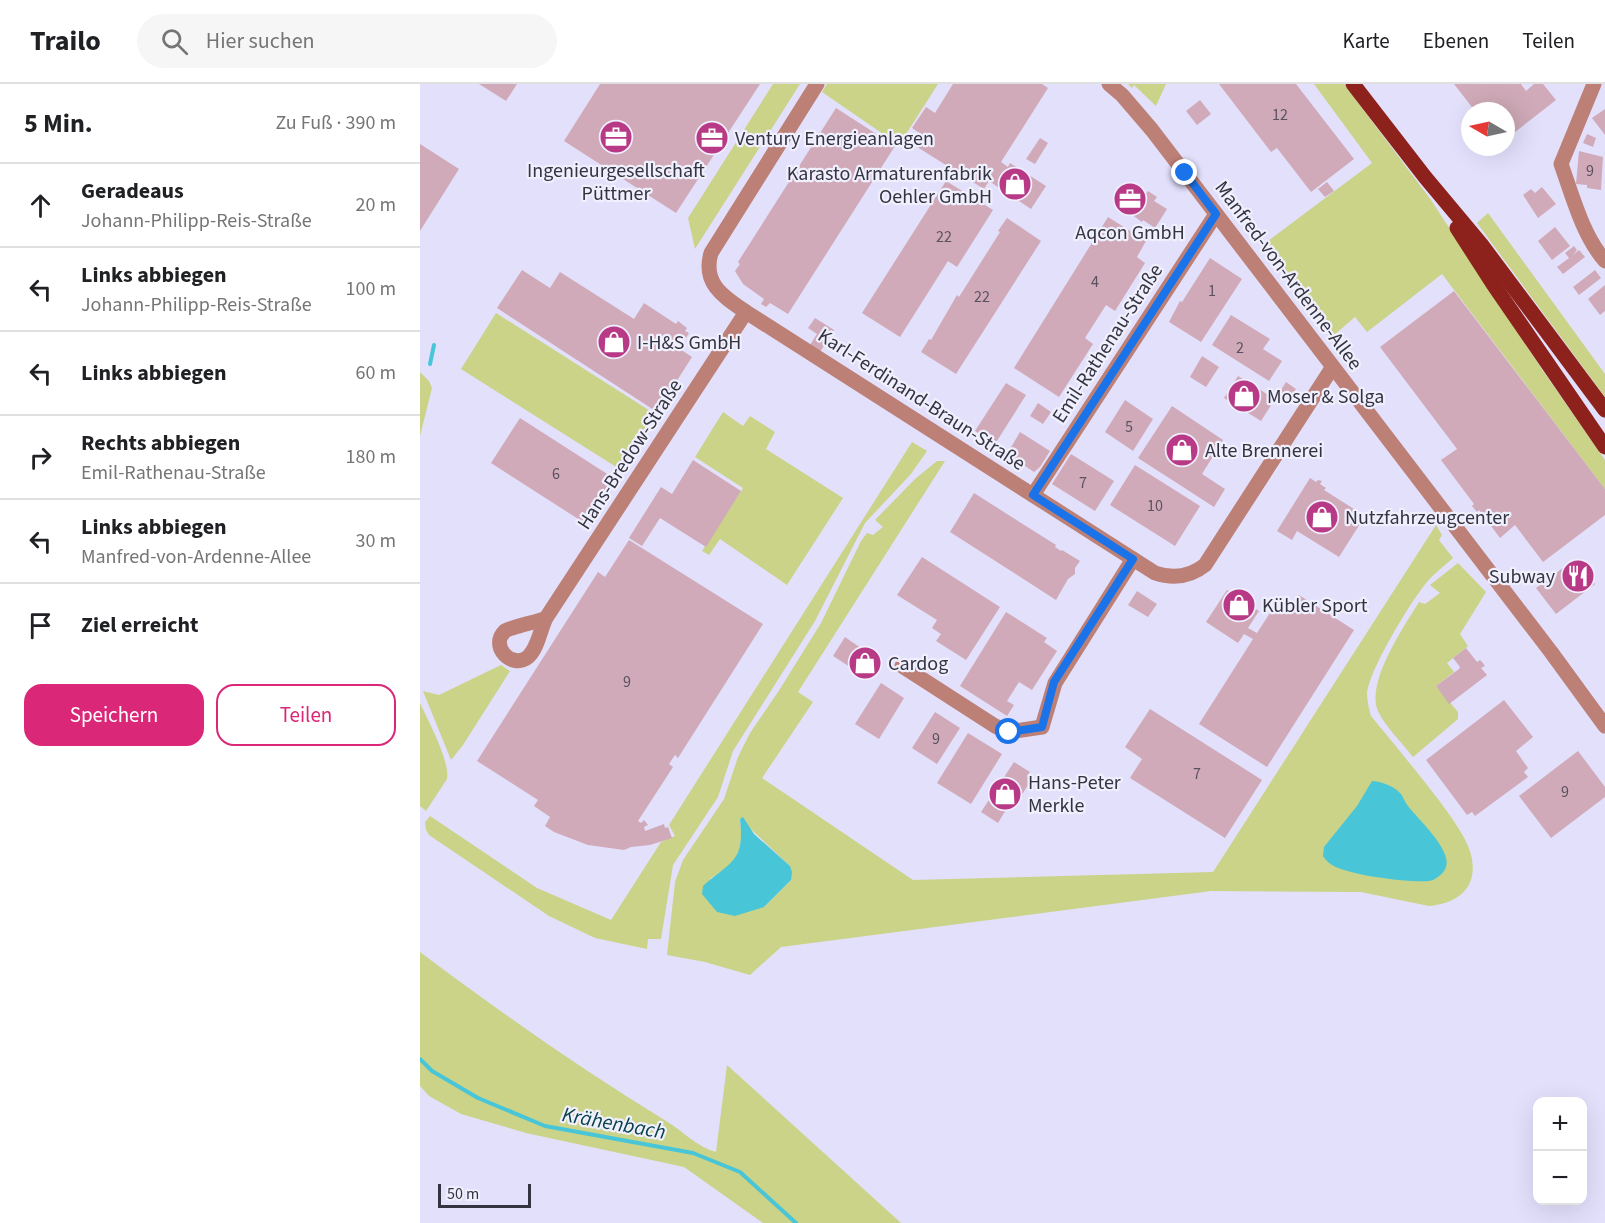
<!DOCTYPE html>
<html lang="de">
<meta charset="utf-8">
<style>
:root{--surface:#fff;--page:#f6f6f6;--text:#202124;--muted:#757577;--line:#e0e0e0;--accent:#db2777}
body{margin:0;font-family:"Source Sans 3",sans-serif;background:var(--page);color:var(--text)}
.controls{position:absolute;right:18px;bottom:18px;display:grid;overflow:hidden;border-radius:12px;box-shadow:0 6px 24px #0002}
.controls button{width:54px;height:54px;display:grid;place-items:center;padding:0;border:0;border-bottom:2px solid var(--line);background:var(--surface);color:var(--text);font:30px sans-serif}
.compass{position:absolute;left:1041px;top:18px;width:54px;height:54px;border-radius:50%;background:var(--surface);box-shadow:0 6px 24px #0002;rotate:279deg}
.scale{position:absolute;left:18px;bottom:15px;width:93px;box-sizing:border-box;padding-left:6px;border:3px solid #343340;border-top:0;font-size:16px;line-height:21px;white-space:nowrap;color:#343340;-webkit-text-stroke:4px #f0effd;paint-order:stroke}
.stop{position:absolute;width:18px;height:18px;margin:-14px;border:4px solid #1a73e8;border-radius:50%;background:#fff}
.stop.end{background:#1a73e8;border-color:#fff;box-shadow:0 2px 6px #0008}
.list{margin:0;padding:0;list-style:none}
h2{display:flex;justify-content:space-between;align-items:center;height:78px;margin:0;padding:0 24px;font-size:26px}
h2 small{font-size:20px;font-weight:400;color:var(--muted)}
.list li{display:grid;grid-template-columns:39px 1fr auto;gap:18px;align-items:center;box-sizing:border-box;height:84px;padding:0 24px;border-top:2px solid var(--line)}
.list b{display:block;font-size:22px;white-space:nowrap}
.list p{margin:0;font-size:20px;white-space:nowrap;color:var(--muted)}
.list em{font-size:20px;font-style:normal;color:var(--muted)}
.actions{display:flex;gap:12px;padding:18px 24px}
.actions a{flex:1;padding:14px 0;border:2px solid var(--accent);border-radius:18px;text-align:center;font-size:21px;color:var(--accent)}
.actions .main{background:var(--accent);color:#fff}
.icon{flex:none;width:33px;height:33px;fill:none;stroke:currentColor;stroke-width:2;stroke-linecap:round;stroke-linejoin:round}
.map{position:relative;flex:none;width:1185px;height:1139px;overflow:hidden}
header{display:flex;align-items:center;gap:36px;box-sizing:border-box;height:84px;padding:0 30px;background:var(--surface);border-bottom:2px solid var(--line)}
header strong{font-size:28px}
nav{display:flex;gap:33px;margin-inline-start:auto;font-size:21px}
.search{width:420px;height:54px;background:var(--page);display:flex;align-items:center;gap:15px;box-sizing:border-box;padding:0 21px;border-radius:33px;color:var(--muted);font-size:22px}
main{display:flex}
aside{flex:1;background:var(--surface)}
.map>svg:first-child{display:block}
</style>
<header>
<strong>Trailo</strong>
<div class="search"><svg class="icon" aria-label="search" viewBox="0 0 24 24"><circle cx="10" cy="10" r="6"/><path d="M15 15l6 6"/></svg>Hier suchen</div>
<nav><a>Karte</a><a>Ebenen</a><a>Teilen</a></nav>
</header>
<main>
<aside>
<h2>5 Min.<small>Zu Fuß · 390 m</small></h2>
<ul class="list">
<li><svg class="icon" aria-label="ahead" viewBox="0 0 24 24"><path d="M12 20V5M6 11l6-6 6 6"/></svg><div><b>Geradeaus</b><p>Johann-Philipp-Reis-Straße</p></div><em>20 m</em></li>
<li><svg class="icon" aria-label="left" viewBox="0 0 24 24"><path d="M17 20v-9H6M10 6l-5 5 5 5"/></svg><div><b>Links abbiegen</b><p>Johann-Philipp-Reis-Straße</p></div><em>100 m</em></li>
<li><svg class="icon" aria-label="left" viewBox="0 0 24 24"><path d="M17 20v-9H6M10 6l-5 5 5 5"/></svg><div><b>Links abbiegen</b></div><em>60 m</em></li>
<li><svg class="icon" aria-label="right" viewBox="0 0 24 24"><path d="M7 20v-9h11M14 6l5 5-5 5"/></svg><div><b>Rechts abbiegen</b><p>Emil-Rathenau-Straße</p></div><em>180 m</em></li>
<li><svg class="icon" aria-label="left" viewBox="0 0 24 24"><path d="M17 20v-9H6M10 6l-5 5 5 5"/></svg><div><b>Links abbiegen</b><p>Manfred-von-Ardenne-Allee</p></div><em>30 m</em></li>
<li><svg class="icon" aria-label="arrive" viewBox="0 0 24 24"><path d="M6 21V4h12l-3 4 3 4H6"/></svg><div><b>Ziel erreicht</b></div></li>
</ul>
<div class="actions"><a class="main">Speichern</a><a>Teilen</a></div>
</aside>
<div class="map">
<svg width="1185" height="1139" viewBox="0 0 1185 1139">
<rect width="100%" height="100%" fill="#e3e0fc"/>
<g fill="#cad387" fill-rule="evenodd">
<polygon points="353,0 380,0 275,165 268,134"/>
<polygon points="407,0 518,0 479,61 402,8"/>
<polygon points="708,0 746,0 736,22 714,1 712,4"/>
<polygon points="894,0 924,0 1011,116 1121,284 1185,376 1185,405 1022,190 947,248 935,233 914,251 844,160 952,79"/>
<polygon points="1068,129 1185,290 1185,313 1057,139"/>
<polygon points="76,229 235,330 201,386 41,285"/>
<polygon points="0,288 9,297 12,304 0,352"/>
<polygon points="303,328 323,342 330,332 355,348 346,365 423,414 367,501 300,455 289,471 282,467 323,404 275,373"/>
<polygon points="492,358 507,367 491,390 445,439 395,537 313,667 298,713 253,781 241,855 228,855 227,865 175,854 129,832 9,751 6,746 5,738 10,732 117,804 191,836 241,758 255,752 249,741"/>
<path d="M 517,377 L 525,377 L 378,608 L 393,618 L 342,694 L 493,796 L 793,788 L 1016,441 L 1022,451 L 1019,456 L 1033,474 C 1023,483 1011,492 1003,503 C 987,524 950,585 947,609 C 947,617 949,625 951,632 C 975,661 998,689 1021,719 C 1031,733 1044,750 1050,767 C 1060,800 1042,819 1009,822 L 941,808 L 791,807 L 361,863 L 330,891 L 285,878 L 247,871 L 255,798 L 263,776 L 304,715 L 318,673 L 330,649 L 360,605 L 401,539 L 441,457 L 447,449 L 453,451 L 463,443 L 455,436 L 495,395 ZM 320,735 L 370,782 L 371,796 L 344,823 L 290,795 C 318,777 324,768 320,735 Z"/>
<path d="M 1038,479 L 1066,508 L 1040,550 L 1048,562 L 1027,579 L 1034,588 L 1016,602 L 1038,628 L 1038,635 L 993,673 C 983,660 966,643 959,629 C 944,600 984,543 999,518 L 1005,520 L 1020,509 L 1010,501 Z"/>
<polygon points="81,581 90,587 43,661 31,676 3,607 19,611"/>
<path d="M 0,619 C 8,637 30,676 27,695 L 6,727 L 0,722 Z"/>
<path d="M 0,868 C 80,928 161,985 246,1037 C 263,1047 277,1063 296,1068 L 307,981 L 481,1139 L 343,1139 L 264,1083 L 106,1049 L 41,1030 L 9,1012 L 0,1002 Z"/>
</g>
<g fill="#49c5d8">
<path d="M 952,697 C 963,698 974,702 981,710 C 984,714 985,719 988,722 C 998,735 1032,766 1026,783 C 1024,790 1015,796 1009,797 C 989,799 924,791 909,779 C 907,777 905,775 903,772 L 904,763 L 937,722 Z"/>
<path d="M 323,733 L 334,750 L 370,782 L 372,788 L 371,796 L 344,823 L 315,832 L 297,828 L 282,810 L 283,802 C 311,777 325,778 320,735 Z"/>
</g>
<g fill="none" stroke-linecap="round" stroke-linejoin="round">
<g stroke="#49c5d8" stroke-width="4">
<polyline points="10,280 14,261"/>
<polyline points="0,975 12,987 58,1014 125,1042 273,1069 320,1088 376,1139"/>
</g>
</g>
<g fill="#d0aab8">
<polygon points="59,0 97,0 86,17"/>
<polygon points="180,0 340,0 256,129 144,57"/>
<polygon points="533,0 622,0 628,4 581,78 588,83 590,79 626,102 611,125 569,97 564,105 494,61 501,50 492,44 506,23 515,29"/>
<polygon points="799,0 876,0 934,75 891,108 857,64 851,68"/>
<polygon points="1034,0 1101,0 1106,7 1114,0 1123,0 1136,16 1086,55 1086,27 1055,27"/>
<polygon points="780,16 791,30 777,41 766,27"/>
<polygon points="416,24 475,62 368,230 350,219 346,223 341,220 344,215 323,200 315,187 320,180 318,178"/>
<polygon points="1185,25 1185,51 1172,34"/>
<polygon points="1167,50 1176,54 1173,63 1163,59"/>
<polygon points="620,54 628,59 615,80 606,75"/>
<polygon points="485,55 494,60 490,67 481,61"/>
<polygon points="0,60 39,85 0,147"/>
<polygon points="1159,67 1183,73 1181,106 1167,104 1167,101 1156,100"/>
<polygon points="526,97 573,126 537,183 528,177 480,253 442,229"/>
<polygon points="907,98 914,107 905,113 898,105"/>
<polygon points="712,103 725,111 728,107 737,113 734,117 747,125 735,144 723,136 722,138 700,122"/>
<polygon points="1122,103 1136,120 1118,134 1103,111 1111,105 1115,109"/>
<polygon points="688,133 726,157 717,173 725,179 695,227 686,221 665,254 673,260 639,313 594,284"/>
<polygon points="587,134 621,157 536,290 501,268 509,255 511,256 537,211 539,213 580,148 578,147"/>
<polygon points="1135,143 1150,162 1132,176 1118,157"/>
<polygon points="1154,162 1157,166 1153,171 1159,166 1165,173 1143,190 1137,183 1149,174 1145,169"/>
<polygon points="790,174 822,195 781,258 749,238 760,217 762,218"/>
<polygon points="102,186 130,204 140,188 214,235 224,219 256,240 258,237 267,244 265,247 269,249 266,254 262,251 254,261 272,273 237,328 77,224"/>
<polygon points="1175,186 1181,194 1159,211 1153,203"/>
<polygon points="1185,201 1185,227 1180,231 1168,215"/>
<polygon points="1034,207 1185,405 1185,431 1123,478 1095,441 1080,454 1059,426 1057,428 1052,422 1054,420 1021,376 1037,365 960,263"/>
<polygon points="811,231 850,255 843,265 862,277 849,297 792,261"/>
<polygon points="395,234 414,246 400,268 390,261 397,250 388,244"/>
<polygon points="782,272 799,283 786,303 770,293"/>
<polygon points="818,292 855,315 841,337 804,314"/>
<polygon points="866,298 876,305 870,315 859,309"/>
<polygon points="586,299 606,311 575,360 555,347"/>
<polygon points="705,316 733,335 713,367 685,348"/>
<polygon points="618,319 631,328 623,340 610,332"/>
<polygon points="752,322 803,356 782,390 805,405 794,423 718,374"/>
<polygon points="100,334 195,395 166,440 71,379"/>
<polygon points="600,348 630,367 620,383 614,388 587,370"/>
<polygon points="651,370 694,397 675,427 632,400"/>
<polygon points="273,376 321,407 286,463 240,434 222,462 209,454 241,403 252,410"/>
<polygon points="715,381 780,422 755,462 690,421"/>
<polygon points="890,394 896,398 898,396 902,397 900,400 906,404 904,406 945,432 919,473 877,447 872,456 857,447"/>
<polygon points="554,409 636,461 635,463 641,467 642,466 660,477 655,484 655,490 648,495 636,516 530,448"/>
<polygon points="209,456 343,540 258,674 255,671 249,680 253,683 218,737 221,739 224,736 228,741 224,743 225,747 244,740 245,744 248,743 252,754 230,761 211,763 204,766 168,761 134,748 125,742 130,733 114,722 118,716 57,677 178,488 185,493"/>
<polygon points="502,473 580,523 546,576 516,557 521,550 512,544 517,536 477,511"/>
<polygon points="1155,475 1175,500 1136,530 1116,504"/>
<polygon points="807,506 839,527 828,544 837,549 855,521 867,529 879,511 934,546 847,683 779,640 833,555 824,550 818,559 786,538"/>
<polygon points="717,507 737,520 728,533 708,521"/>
<polygon points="586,528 627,554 624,558 637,567 612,606 599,598 587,617 594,621 587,632 540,602"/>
<polygon points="425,553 458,576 450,589 447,588 444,592 413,572"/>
<polygon points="1046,564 1057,578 1060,576 1062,578 1065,582 1061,584 1067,591 1029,620 1016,602 1039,585 1040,583 1033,574"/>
<polygon points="461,599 484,614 459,655 435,640"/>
<polygon points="1084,616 1113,653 1096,667 1108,684 1104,688 1108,693 1055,732 1052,728 1047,731 1006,676"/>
<polygon points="730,625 842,696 805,754 710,694 722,675 705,663"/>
<polygon points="515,628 540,644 517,680 492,664"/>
<polygon points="548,649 582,670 551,720 517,699"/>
<polygon points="1158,667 1185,703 1185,713 1131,754 1099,712"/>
<polygon points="594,678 610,688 607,692 612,695 601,712 596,709 578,739 561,728"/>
</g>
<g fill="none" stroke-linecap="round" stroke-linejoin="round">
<g stroke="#bc8077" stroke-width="15">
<path d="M 397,0 L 291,169 C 282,200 304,213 326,228 L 735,489 C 753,495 770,493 785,481 L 912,284"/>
<polyline points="689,0 702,11 732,46 1131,568 1185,642"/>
<path d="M 1174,0 L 1141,80 C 1153,113 1162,150 1185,177"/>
<polyline points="613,411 796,130"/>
<path d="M 126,534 C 117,538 91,543 85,547 C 69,562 92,586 108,573 C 118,564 120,546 126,534 L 326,228"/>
<polyline points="482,582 575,642 589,648 622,643 635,599 713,475"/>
</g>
<g stroke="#8d211b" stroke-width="15">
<polyline points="933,0 1005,93 1061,160 1185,326"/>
<polyline points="1037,144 1073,200 1185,363"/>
</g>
</g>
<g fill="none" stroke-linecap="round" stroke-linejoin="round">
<polyline stroke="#1a73e8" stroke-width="8" points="589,648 622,643 634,598 713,475 613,411 796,130 765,89"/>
</g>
<defs>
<g id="office-disc" transform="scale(1.725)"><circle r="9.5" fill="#b83985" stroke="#f0effd"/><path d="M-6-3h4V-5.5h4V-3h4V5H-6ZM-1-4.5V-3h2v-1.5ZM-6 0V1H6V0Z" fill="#fff"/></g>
<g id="shop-disc" transform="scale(1.725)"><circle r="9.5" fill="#b83985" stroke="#f0effd"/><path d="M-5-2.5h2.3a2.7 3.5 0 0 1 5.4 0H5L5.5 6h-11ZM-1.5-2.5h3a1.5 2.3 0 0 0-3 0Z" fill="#fff"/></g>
<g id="restaurant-disc" transform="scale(1.725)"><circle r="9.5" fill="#b83985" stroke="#f0effd"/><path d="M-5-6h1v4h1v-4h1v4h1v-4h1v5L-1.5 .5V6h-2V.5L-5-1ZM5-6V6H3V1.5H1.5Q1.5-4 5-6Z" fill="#fff"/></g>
</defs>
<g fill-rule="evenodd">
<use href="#office-disc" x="196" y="53"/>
<use href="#office-disc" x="292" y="54"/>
<use href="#shop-disc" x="595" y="100"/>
<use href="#office-disc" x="710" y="115"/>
<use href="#shop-disc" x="194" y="258"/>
<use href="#shop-disc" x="824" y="312"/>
<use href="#shop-disc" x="762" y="366"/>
<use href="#shop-disc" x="902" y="433"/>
<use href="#restaurant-disc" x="1158" y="492"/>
<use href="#shop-disc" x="819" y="521"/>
<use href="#shop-disc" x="445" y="579"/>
<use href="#shop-disc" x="585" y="710"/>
</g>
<g text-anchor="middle" stroke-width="4.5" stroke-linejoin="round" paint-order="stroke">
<g font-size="16" fill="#5b515e">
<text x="860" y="36">12</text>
<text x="1170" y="92">9</text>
<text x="524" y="158">22</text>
<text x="675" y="203">4</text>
<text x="792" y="212">1</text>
<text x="562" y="218">22</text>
<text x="820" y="269">2</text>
<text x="709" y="348">5</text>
<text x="136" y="395">6</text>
<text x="663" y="404">7</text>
<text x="735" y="427">10</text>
<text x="207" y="603">9</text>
<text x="516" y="660">9</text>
<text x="777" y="695">7</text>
<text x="1145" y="713">9</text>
</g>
<g font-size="20" fill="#343340" stroke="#f0effd" text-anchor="start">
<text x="315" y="61">Ventury Energieanlagen</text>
<text x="196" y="93" text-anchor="middle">Ingenieurgesellschaft<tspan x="196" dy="23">Püttmer</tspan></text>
<text x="572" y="96" text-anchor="end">Karasto Armaturenfabrik<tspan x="572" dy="23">Oehler GmbH</tspan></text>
<text x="710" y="155" text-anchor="middle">Aqcon GmbH</text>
<text x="217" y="265">I-H&amp;S GmbH</text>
<text x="847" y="319">Moser &amp; Solga</text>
<text x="785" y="373">Alte Brennerei</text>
<text x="925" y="440">Nutzfahrzeugcenter</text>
<text x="1135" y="499" text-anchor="end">Subway</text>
<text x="842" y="528">Kübler Sport</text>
<text x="468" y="586">Cardog</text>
<text x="608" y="705">Hans-Peter<tspan x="608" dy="23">Merkle</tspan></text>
</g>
<g font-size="20" fill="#343340" stroke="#f0effd">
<text transform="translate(869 191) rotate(53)" y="7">Manfred-von-Ardenne-Allee</text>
<text transform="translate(687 259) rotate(-57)" y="7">Emil-Rathenau-Straße</text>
<text transform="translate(502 315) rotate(33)" y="7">Karl-Ferdinand-Braun-Straße</text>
<text transform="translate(209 370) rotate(-57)" y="7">Hans-Bredow-Straße</text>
</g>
<g font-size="21" font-style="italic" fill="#08424a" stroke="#f0effd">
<text transform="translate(194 1039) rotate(10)" y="7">Krähenbach</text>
</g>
</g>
</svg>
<div class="controls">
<button>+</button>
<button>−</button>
</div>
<svg class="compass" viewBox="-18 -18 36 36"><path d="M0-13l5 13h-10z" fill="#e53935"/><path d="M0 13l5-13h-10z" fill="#757577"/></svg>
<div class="scale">50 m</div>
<div class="stop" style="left:589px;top:648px"></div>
<div class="stop end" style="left:765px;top:89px"></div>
</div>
</main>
